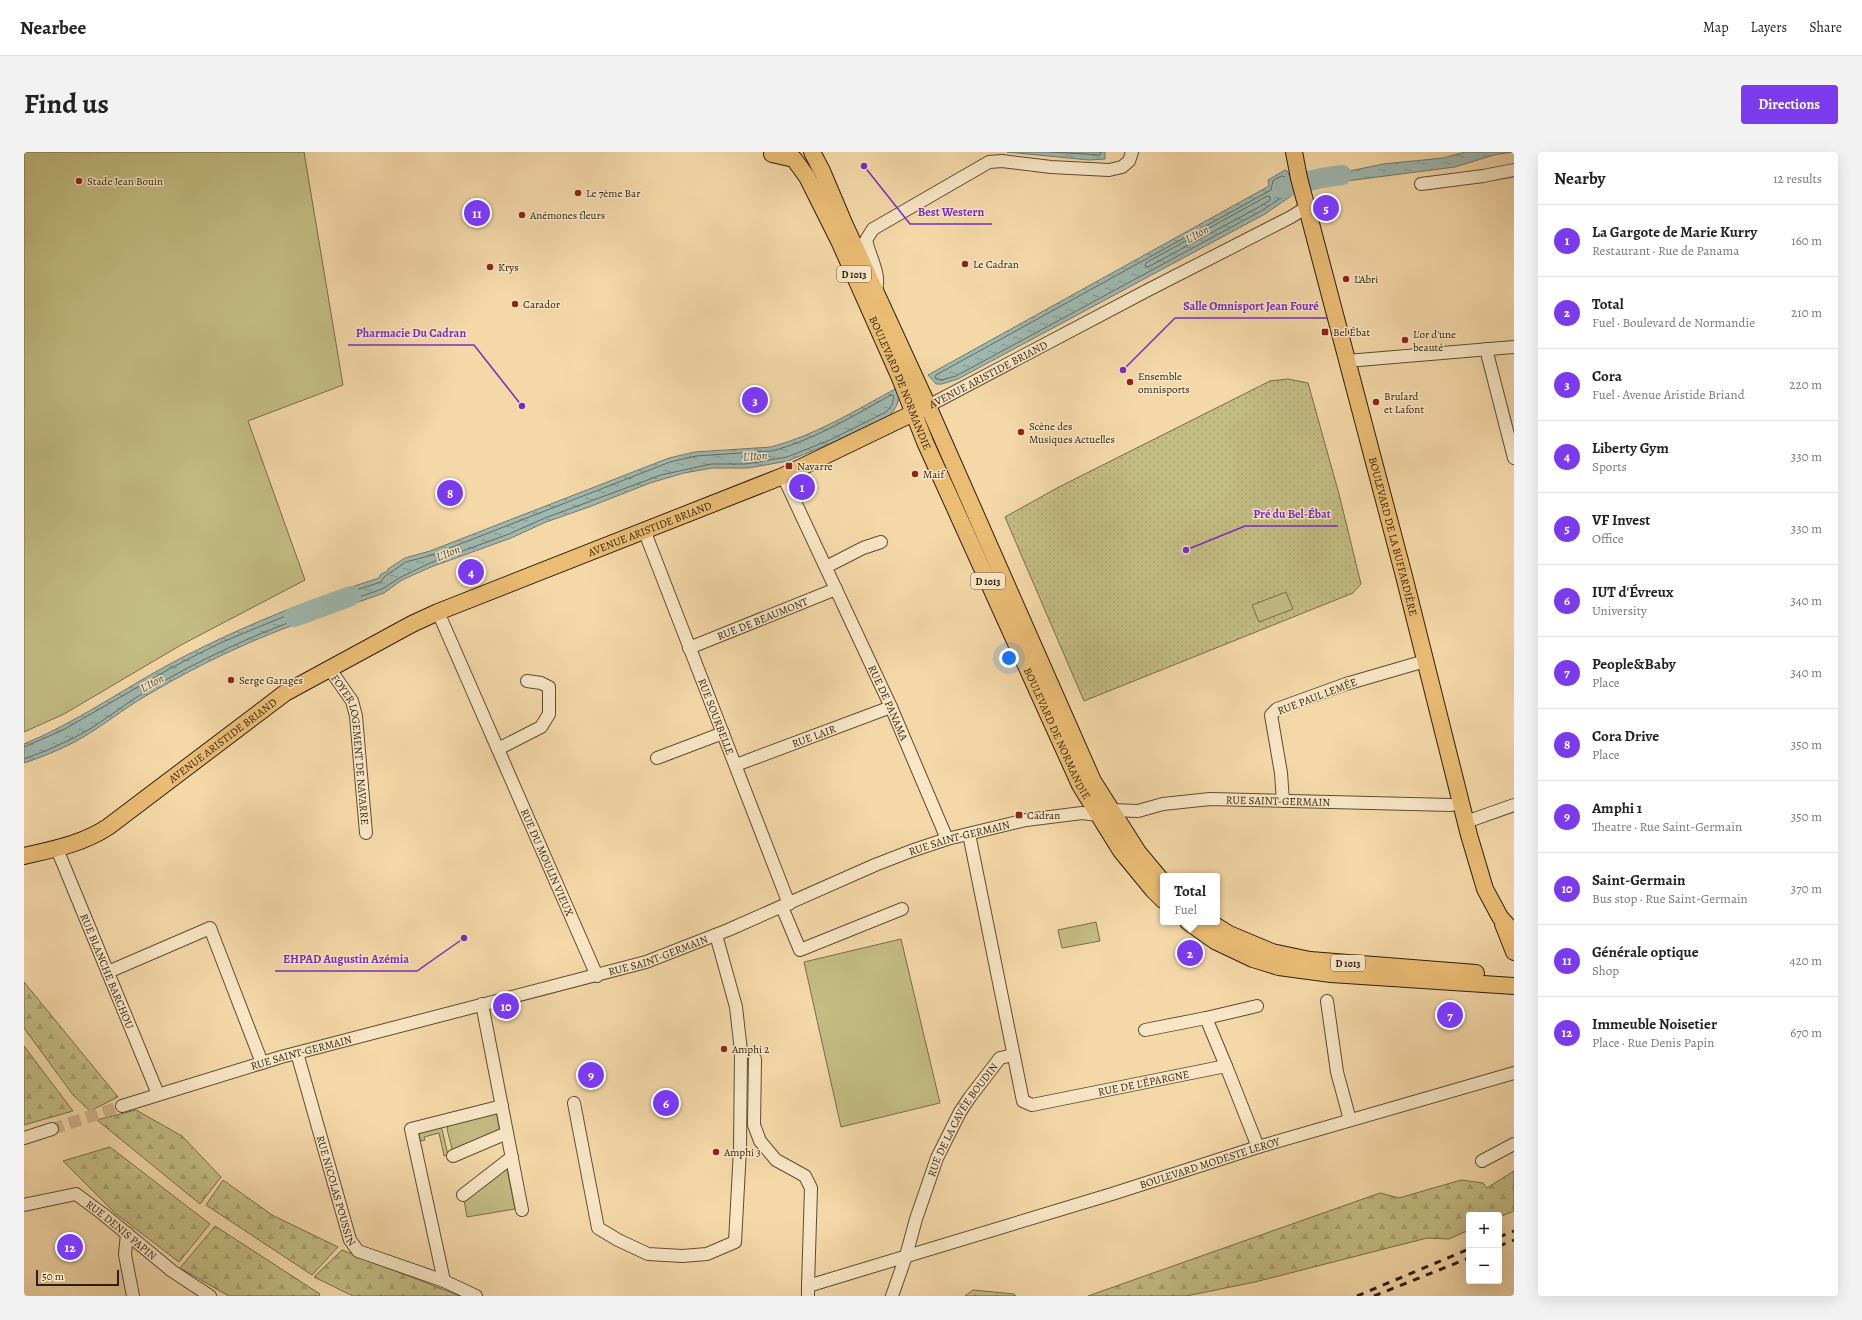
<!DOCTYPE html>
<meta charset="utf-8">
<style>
:root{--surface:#fff;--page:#f2f2f2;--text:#222;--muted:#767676;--line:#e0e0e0;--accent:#7c3aed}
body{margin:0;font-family:Alegreya,serif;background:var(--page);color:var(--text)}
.controls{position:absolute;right:12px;bottom:12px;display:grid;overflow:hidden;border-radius:4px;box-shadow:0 4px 16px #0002}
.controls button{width:36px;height:36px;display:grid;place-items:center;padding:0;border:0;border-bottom:1px solid var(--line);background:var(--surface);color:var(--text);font:20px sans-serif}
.scale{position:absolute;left:12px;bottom:10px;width:83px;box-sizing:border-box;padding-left:4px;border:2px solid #2b1e0c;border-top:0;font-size:11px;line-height:14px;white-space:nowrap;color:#2b1e0c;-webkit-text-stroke:3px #f8e6c6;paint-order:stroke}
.you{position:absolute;left:985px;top:506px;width:14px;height:14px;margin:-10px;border:3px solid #fff;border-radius:50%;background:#1a73e8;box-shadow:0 0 0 6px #1a73e833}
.badge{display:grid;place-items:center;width:26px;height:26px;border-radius:50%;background:var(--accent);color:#fff;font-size:13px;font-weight:700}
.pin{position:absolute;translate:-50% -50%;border:2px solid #fff;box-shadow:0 1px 4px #0006}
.popup{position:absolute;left:1136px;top:721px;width:60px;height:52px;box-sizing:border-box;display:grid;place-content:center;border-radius:4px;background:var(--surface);filter:drop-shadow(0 1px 3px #0005);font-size:13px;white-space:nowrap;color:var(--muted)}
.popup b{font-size:15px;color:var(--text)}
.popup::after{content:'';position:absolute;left:50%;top:100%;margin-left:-8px;border:8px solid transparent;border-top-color:var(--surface)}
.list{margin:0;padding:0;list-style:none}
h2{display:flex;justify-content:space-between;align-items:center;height:52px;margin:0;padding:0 16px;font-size:17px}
h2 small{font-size:13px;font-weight:400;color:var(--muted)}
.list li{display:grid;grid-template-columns:26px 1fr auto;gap:12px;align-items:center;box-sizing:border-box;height:72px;padding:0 16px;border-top:1px solid var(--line)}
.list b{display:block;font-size:15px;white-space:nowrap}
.list p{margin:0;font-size:13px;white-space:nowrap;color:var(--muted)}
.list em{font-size:13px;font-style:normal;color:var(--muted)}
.map{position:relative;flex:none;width:1490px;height:1144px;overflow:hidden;border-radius:4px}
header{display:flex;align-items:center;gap:24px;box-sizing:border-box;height:56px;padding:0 20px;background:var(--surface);border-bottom:1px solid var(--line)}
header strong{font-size:19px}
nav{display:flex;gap:22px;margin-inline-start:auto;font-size:14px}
.intro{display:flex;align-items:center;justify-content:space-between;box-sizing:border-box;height:96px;padding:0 24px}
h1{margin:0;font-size:28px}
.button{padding:10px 18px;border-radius:4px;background:var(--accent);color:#fff;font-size:14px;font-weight:700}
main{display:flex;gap:24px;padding:0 24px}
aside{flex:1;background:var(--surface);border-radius:4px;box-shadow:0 4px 16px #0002}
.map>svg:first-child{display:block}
</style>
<header>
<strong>Nearbee</strong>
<nav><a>Map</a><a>Layers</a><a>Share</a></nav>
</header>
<div class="intro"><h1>Find us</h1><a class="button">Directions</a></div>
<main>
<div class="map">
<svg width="1490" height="1144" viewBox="0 0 1490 1144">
<defs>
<pattern id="forest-firs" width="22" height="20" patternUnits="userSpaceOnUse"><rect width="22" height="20" fill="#c3bc83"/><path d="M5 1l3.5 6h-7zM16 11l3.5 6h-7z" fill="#a8a170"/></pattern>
<pattern id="park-dots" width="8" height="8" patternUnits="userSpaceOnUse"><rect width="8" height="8" fill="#c3bc83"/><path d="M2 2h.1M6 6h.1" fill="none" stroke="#a8a170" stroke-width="1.8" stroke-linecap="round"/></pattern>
<pattern id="water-ripples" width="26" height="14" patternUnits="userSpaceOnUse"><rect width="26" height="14" fill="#9fb8b0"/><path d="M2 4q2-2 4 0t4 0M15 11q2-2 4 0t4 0" fill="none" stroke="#82958e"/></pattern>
</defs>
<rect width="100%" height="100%" fill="#f5d8a8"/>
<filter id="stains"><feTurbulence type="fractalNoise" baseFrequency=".005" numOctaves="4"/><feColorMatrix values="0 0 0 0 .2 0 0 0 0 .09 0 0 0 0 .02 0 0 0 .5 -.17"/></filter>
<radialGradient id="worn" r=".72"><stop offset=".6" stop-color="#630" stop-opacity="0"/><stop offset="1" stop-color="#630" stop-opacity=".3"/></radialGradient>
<g fill="url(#forest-firs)" stroke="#776d48">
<polygon points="0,830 94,945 66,959 49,943 0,876"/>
<polygon points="0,894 49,959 0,973"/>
<polygon points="112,958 158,984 197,1025 176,1052 73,968"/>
<polygon points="86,995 186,1072 155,1110 91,1061 39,1009"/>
<polygon points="1490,1019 1490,1059 1475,1065 1475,1063 1445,1063 1445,1078 1425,1087 1403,1086 1231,1130 1162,1144 1064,1144 1356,1041 1375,1046 1437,1028 1459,1031 1463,1036"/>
<polygon points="199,1028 248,1063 314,1095 288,1123 182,1053"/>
<polygon points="191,1074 296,1142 295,1144 205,1144 156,1116"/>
<polygon points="318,1098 436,1144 329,1144 290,1125"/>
<polygon points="949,1138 990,1142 992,1144 941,1144"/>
</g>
<polygon fill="url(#park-dots)" stroke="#776d48" points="1264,227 1284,231 1315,342 1337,432 1329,441 1060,549 981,365 1033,336 1246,229"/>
<g fill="#c3bc83" stroke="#776d48">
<polygon points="0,0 280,0 319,233 224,269 281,428 157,493 40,562 0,580"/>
<polygon points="1262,440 1269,457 1235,470 1228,453"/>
<polygon points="1072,770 1076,789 1038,796 1034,778"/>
<polygon points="877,787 916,951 817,975 780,810"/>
<polygon points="471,962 473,963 476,981 429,1001 423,977 424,973"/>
<polygon points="416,975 418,977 424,1003 420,1004 415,981 400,985 401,988 397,989 395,983 398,980"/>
<polygon points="481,1015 483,1017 491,1057 443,1065 440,1048"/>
</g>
<g fill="url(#water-ripples)" stroke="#717a6e">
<polygon points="983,0 1081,0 1081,7 1065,8"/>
<polygon points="1441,0 1488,0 1470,3 1431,15 1307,31 1292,32 1290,23 1316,21 1359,12 1419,6"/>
<polygon points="1261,18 1264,20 1270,42 1241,62 934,227 918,232 912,232 904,223 1245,34 1244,28"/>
<path d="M 873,236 C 877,247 873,256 865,264 L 807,291 L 764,309 L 724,316 L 688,316 L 660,321 L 626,331 L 565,355 L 522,370 L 487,386 L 407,415 L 378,428 L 360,441 L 303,461 L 297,445 L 355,426 L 357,422 L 364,419 L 364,417 L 381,406 L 406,399 L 645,306 L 671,300 L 747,295 C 792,283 832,258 873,236 Z"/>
<path d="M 291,447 L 298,463 C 237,483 179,510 125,542 C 105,553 88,567 69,579 C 48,593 24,603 0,611 L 0,592 C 51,571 96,539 144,513 C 192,487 241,466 291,447 Z"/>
</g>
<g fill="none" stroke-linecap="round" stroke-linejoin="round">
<g stroke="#656b5e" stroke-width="1">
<polyline points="1027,0 1076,3 1077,0"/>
<polygon points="1258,24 1261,25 1265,40 1239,58 932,224 917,228 911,226 912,223 1247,38 1249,29"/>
<polygon points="1244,44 1246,45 1246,48 1237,54 1124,115 1121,114 1122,111"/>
<path d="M 867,243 L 870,244 L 868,253 L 862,260 L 806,288 L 763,305 L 722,312 L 687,312 L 637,323 L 521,366 L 485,382 L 406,411 L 377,425 L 358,437 L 307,455 L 303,450 L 304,447 L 357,430 L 360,425 L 382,410 L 408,403 L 646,310 L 672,304 L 748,299 C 790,288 829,264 867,243 Z"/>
<path d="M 0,595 L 39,578 L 145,517 L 196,491 L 288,453 L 290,454 L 292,459 L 291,461 C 233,481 177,507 124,538 C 104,550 86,564 66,577 C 45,589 23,599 0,607"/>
</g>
<g stroke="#9fb8b0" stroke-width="20">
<polyline points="1258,36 1298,26 1318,23"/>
<polyline points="270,465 327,444"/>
</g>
<polyline stroke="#cdb389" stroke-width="12" stroke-dasharray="12 6" stroke-linecap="butt" points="28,977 98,954"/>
<g stroke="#5e4c33" stroke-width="14">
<g id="minor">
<polyline points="1397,32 1459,24 1490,18"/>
<path d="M 852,137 C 857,123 845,103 842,88 L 849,77 L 965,10 L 978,9 L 1027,15 L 1085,18 L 1098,15 L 1105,9 L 1108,0"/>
<polyline points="1462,197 1490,306"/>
<polyline points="1323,209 1490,195"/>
<path id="s1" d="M 904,254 L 1124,138 L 1267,65 L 1283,55"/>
<path id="s2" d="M 759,324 L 867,555 L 923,687"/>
<path id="s3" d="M 620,378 L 765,752"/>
<polyline points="802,415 839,396 857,390"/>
<path id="s4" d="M 414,460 L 573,824"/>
<path id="s5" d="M 665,496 L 812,437"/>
<path id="s6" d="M 305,516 L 328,549 L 332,564 L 342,681"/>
<polyline points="474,597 517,575 525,562 525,535 517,531 503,529"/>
<polyline points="633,606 699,581"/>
<path id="s7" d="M 712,613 L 867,555"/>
<polyline points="1259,649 1257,621 1247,563 1253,557 1322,532 1401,509"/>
<polyline points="1442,670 1490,653"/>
<path id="s8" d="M 945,682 L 999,949 L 1008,953 L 1202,914 L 1234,995"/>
<path id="s9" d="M 33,697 L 134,942"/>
<polyline points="758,755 776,798 878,757"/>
<polyline points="84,820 186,776 238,911"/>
<polyline points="1303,849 1313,920 1326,968"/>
<polyline points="458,852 498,1058"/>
<polyline points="1121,878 1182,866"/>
<path id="s10" d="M 273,901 L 326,1088 L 334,1099 L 420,1129 L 452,1144"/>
<polyline points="731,907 730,973 736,989 752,1008 781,1024 787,1036 784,1134"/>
<polyline points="1202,914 1182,866 1233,854"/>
<polyline points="550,951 574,1076 594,1088 624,1102 658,1104 683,1102 711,1090 716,997 717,899 712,855 692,783"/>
<path id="s11" d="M 98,954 L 257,905 L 622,810 L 704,778 L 851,713 L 887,699 L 923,687 L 1002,668 L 1058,661 L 1074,663 L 1087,658 L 1114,659 L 1139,652 L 1186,647 L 1427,653 L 1436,651"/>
<polyline points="0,986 28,977"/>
<polyline points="429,1004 483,981"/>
<polyline points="1458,1009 1490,992"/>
<polyline points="439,1043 488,1005"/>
<path id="s12" d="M 0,1053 L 52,1042 L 79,1062 L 148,1119 L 186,1144"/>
<polyline points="103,1081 101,1103 109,1144"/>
<polyline points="420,1129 387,977 478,954"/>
<path id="s13" d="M 784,1144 L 784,1134 L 1088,1042 L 1234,995 L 1490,921"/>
<path id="s14" d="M 868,1144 L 882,1104 L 892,1067 L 913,1006 L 936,960 L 946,945 L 976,906 L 989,903"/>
</g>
</g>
<g stroke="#2b1e0c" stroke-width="18">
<g id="major">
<polyline points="788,0 798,19 820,71 904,254 1069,629 1114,700 1139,730"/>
<path id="s15" d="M 1270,0 L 1275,26 L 1380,424 L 1445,683 L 1461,737 L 1476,765 L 1490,781"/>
<path id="s16" d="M 748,2 L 770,7 L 783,25 L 816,91 L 876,226 L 901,290 L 1056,633 L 1097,699 L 1129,738 L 1139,748"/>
<path id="s17" d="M 0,704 C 30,697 58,692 84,675 L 261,541 L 388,472 L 414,460 L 759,324 L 904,254"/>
<polyline points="1164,770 1191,789 1229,807 1255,815 1307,822 1490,834"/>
<polyline points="1186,770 1205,782 1248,800 1286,808 1452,821"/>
<polyline points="1479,772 1490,800"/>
</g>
</g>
<use href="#minor" stroke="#f8e6c6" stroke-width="12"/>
<use href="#major" stroke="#eabc74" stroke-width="16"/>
<g stroke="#2b1e0c" stroke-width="3" stroke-dasharray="7 7" stroke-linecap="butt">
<polyline points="1475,1085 1490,1079"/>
<polyline points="1475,1094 1490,1088"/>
<polyline points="1333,1144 1445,1097"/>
<polyline points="1350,1144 1445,1106"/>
</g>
</g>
<g fill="#8f2418" stroke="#f8e6c6" stroke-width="1.5">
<circle cx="55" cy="29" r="4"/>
<circle cx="554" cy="41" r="4"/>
<circle cx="498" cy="63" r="4"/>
<circle cx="941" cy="112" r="4"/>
<circle cx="466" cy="115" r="4"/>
<circle cx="1322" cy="127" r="4"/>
<circle cx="491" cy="152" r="4"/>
<rect x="1297" y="176" width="8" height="8" rx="2"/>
<circle cx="1381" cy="188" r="4"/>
<circle cx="1106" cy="230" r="4"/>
<circle cx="1352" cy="250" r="4"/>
<circle cx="997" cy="280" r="4"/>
<rect x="761" y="310" width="8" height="8" rx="2"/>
<circle cx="891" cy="322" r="4"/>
<circle cx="207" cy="528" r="4"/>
<rect x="991" y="659" width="8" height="8" rx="2"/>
<circle cx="700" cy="897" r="4"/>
<circle cx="692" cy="1000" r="4"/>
</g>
<g text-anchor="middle" stroke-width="3" stroke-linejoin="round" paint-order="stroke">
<g fill="#f8e6c6" stroke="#685a44" stroke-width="1">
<rect x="813" y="114" width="34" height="16" rx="3"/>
<rect x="947" y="421" width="34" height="16" rx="3"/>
<rect x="1307" y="803" width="34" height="16" rx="3"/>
</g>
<g font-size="10" font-weight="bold" fill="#2b1e0c">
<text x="830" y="126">D 1013</text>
<text x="964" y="433">D 1013</text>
<text x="1324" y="815">D 1013</text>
</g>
<g font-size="11" fill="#2b1e0c" stroke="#f8e6c6" text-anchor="start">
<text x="63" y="33">Stade Jean Bouin</text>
<text x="562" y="45">Le 7ème Bar</text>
<text x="506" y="67">Anémones fleurs</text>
<text x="949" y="116">Le Cadran</text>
<text x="474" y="119">Krys</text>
<text x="1330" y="131">L'Abri</text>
<text x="499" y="156">Carador</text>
<text x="1309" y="184">Bel Ébat</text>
<text x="1389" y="186">L'or d'une<tspan x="1389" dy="13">beauté</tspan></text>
<text x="1114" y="228">Ensemble<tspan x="1114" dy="13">omnisports</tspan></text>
<text x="1360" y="248">Brulard<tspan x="1360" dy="13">et Lafont</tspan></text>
<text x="1005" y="278">Scène des<tspan x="1005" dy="13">Musiques Actuelles</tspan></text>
<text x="773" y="318">Navarre</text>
<text x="899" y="326">Maif</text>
<text x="215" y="532">Serge Garages</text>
<text x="1003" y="667">Cadran</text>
<text x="708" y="901">Amphi 2</text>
<text x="700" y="1004">Amphi 3</text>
</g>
<g font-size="11" fill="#2b1e0c" stroke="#f8e6c6">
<text dy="4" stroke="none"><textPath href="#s1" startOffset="68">AVENUE ARISTIDE BRIAND</textPath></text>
<text dy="4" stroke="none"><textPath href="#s16" startOffset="271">BOULEVARD DE NORMANDIE</textPath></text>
<text dy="4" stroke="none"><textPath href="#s17" startOffset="712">AVENUE ARISTIDE BRIAND</textPath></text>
<text dy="4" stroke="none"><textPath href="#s15" startOffset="397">BOULEVARD DE LA BUFFARDIÈRE</textPath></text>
<text dy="4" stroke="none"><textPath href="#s5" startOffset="79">RUE DE BEAUMONT</textPath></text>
<text transform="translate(1293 544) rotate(-21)" y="4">RUE PAUL LEMÉE</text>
<text dy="4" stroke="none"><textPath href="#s2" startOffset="250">RUE DE PANAMA</textPath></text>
<text dy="4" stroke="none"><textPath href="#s3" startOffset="200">RUE SOURBELLE</textPath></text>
<text dy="4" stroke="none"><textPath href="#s16" startOffset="655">BOULEVARD DE NORMANDIE</textPath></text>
<text dy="4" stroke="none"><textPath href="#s7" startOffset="83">RUE LAIR</textPath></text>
<text dy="4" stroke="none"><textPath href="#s17" startOffset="233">AVENUE ARISTIDE BRIAND</textPath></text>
<text dy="4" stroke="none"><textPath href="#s6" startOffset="87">FOYER LOGEMENT DE NAVARRE</textPath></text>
<text dy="4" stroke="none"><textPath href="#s11" startOffset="1205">RUE SAINT-GERMAIN</textPath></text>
<text dy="4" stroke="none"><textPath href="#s11" startOffset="881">RUE SAINT-GERMAIN</textPath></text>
<text dy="4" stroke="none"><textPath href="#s4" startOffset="273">RUE DU MOULIN VIEUX</textPath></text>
<text dy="4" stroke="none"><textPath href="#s11" startOffset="557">RUE SAINT-GERMAIN</textPath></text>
<text dy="4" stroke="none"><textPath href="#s9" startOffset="132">RUE BLANCHE BARCHOU</textPath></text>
<text dy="4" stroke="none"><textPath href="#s11" startOffset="187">RUE SAINT-GERMAIN</textPath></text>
<text dy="4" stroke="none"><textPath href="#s8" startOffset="396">RUE DE L'ÉPARGNE</textPath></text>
<text dy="4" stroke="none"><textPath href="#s14" startOffset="191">RUE DE LA CAVÉE BOUDIN</textPath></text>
<text dy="4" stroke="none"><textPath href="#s13" startOffset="430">BOULEVARD MODESTE LEROY</textPath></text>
<text dy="4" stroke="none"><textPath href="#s10" startOffset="143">RUE NICOLAS POUSSIN</textPath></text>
<text dy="4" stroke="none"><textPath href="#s12" startOffset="111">RUE DENIS PAPIN</textPath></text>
</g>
<g font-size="12" font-style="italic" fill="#4e4c3d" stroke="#f8e6c6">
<text transform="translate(1173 82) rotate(-29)" y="4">L'Iton</text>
<text transform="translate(731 304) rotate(-4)" y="4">L'Iton</text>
<text transform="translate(424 401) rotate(-22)" y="4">L'Iton</text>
<text transform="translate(128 531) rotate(-29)" y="4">L'Iton</text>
</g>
</g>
<path fill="none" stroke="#7b2cbf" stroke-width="1.5" d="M840 14L886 72H968M1099 218L1151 166H1303M498 254L450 193H324M1162 398L1221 374H1314M440 786L393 819H251"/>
<g fill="#7b2cbf" stroke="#f8e6c6" stroke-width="1.5">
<circle cx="840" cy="14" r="4"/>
<circle cx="1099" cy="218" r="4"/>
<circle cx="498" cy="254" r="4"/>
<circle cx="1162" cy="398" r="4"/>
<circle cx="440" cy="786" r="4"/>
</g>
<g font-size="12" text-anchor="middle" font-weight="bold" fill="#7b2cbf" stroke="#f8e6c6" stroke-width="3" stroke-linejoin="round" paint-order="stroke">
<text x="927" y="64">Best Western</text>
<text x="1227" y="158">Salle Omnisport Jean Fouré</text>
<text x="387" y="185">Pharmacie Du Cadran</text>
<text x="1268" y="366">Pré du Bel-Ébat</text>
<text x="322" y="811">EHPAD Augustin Azémia</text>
</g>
<rect width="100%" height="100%" filter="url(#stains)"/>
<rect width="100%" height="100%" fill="url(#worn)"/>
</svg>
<div class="controls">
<button>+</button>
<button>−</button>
</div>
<div class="scale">50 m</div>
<div class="you"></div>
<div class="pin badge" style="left:778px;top:335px">1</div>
<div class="pin badge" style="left:1166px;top:801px">2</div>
<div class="popup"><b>Total</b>Fuel</div>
<div class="pin badge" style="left:731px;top:248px">3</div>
<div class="pin badge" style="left:447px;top:420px">4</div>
<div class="pin badge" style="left:1302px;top:56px">5</div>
<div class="pin badge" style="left:642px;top:951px">6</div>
<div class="pin badge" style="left:1426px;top:863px">7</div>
<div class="pin badge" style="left:426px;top:341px">8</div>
<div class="pin badge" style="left:567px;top:923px">9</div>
<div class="pin badge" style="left:482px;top:854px">10</div>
<div class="pin badge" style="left:453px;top:61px">11</div>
<div class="pin badge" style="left:46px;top:1095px">12</div>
</div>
<aside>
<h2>Nearby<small>12 results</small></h2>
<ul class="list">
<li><span class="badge">1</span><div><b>La Gargote de Marie Kurry</b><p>Restaurant · Rue de Panama</p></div><em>160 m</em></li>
<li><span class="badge">2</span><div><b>Total</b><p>Fuel · Boulevard de Normandie</p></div><em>210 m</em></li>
<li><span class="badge">3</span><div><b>Cora</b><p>Fuel · Avenue Aristide Briand</p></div><em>220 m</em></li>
<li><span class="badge">4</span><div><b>Liberty Gym</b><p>Sports</p></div><em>330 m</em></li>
<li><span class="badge">5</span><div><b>VF Invest</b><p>Office</p></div><em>330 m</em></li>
<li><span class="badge">6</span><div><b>IUT d'Évreux</b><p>University</p></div><em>340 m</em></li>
<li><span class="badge">7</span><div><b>People&amp;Baby</b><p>Place</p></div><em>340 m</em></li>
<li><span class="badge">8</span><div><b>Cora Drive</b><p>Place</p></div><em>350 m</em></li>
<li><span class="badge">9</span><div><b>Amphi 1</b><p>Theatre · Rue Saint-Germain</p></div><em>350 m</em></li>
<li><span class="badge">10</span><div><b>Saint-Germain</b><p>Bus stop · Rue Saint-Germain</p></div><em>370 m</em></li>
<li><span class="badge">11</span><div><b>Générale optique</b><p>Shop</p></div><em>420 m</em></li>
<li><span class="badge">12</span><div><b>Immeuble Noisetier</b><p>Place · Rue Denis Papin</p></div><em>670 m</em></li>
</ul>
</aside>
</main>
